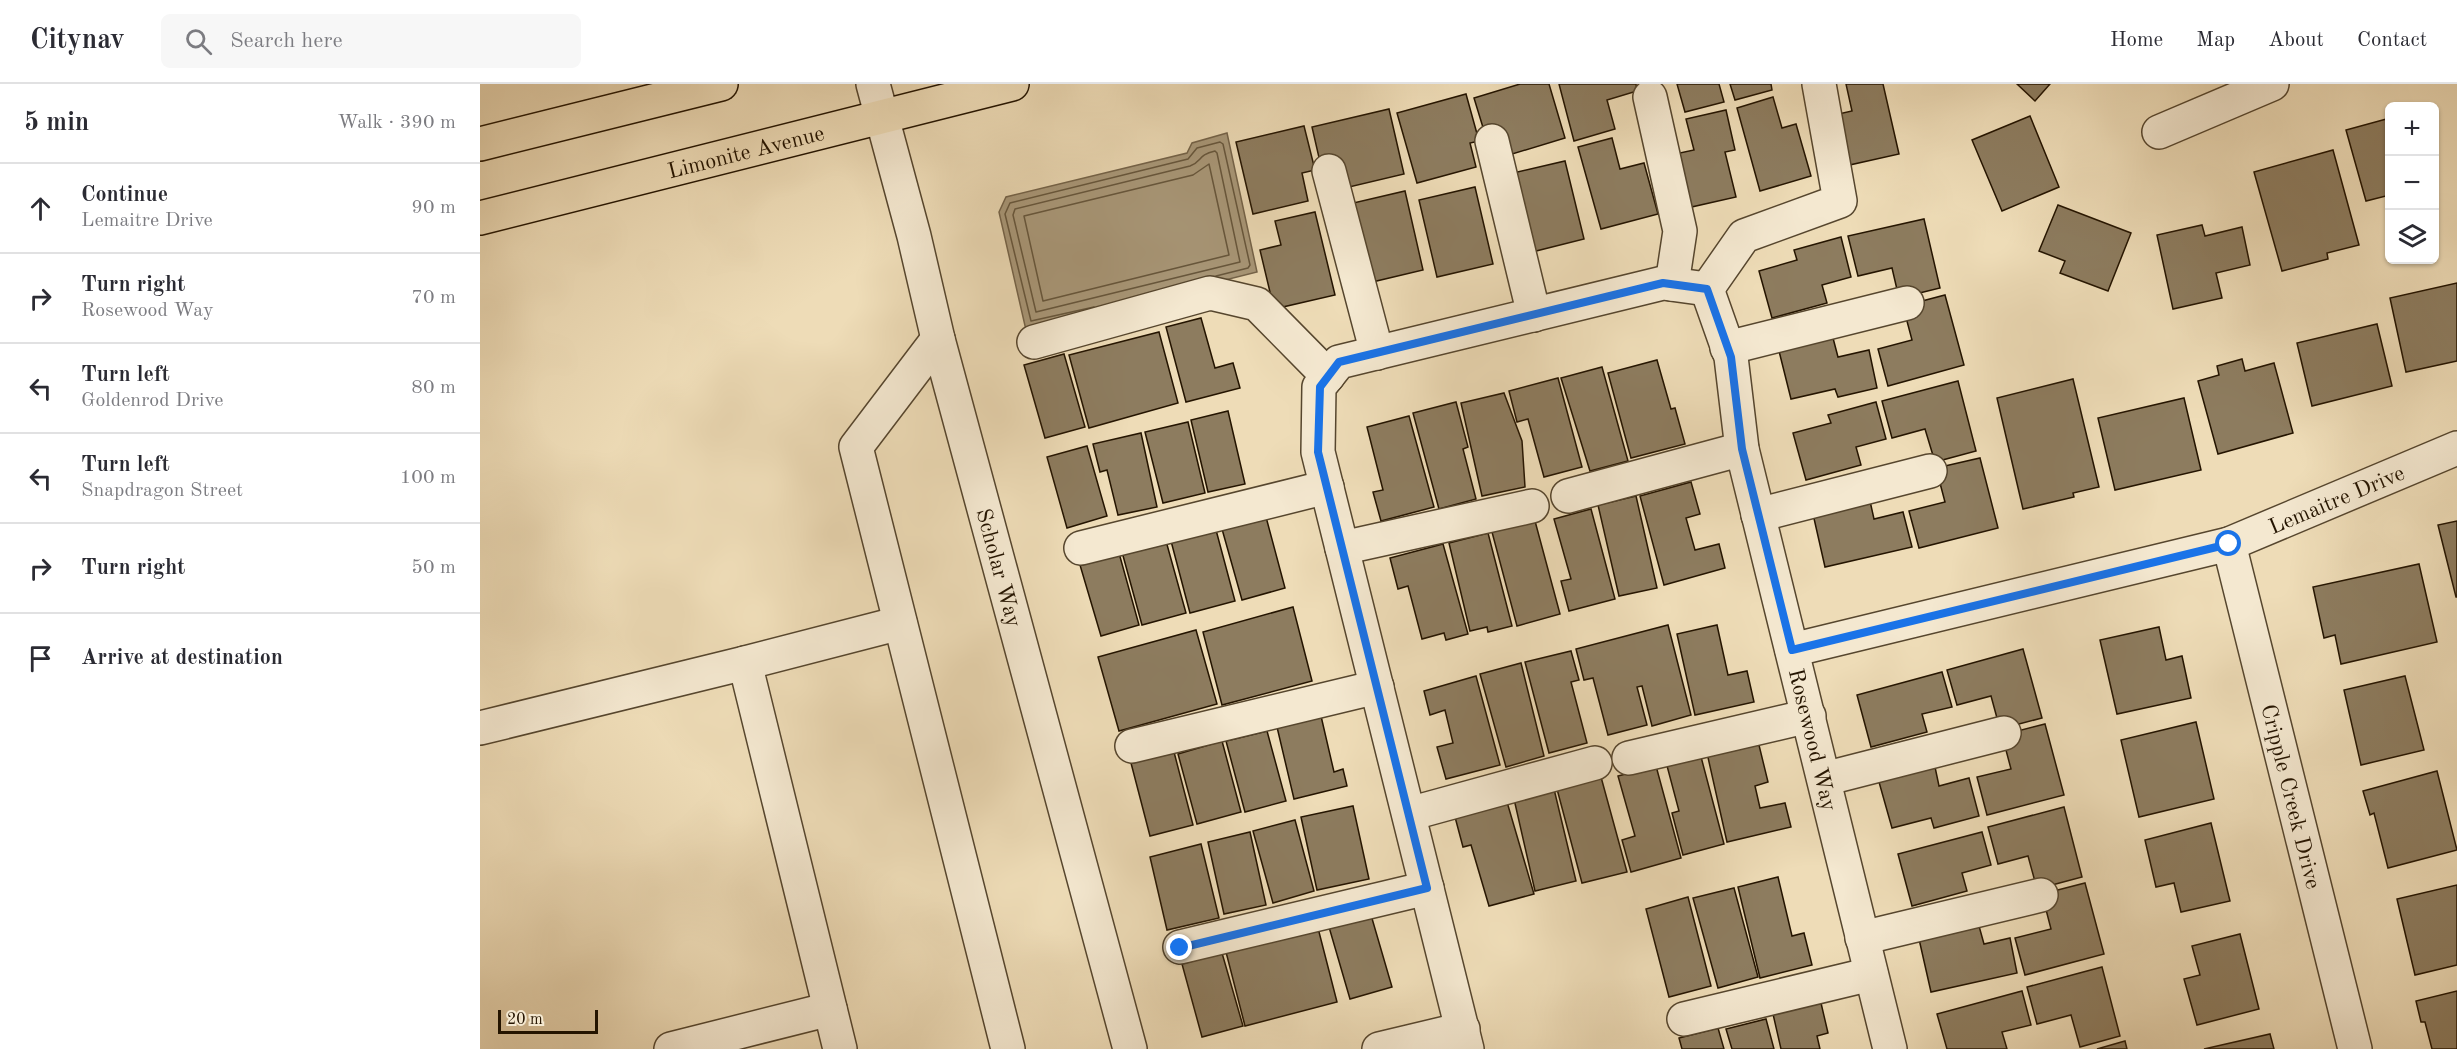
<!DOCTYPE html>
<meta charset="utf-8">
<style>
:root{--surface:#fff;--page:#f7f7f7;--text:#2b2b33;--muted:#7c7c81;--line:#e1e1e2}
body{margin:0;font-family:"Old Standard TT",serif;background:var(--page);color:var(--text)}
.controls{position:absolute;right:18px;top:18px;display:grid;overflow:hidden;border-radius:9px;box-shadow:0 2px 4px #0004}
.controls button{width:54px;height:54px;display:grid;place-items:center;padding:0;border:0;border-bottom:2px solid var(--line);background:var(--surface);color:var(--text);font:30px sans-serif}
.scale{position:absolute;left:18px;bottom:15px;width:100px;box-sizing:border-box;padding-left:6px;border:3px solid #241400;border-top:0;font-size:16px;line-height:21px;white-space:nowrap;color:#241400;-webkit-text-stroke:4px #f4e8d0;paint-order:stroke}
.stop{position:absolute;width:18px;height:18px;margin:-14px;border:4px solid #1a73e8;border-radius:50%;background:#fff}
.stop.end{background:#1a73e8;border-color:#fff;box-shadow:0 2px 6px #0008}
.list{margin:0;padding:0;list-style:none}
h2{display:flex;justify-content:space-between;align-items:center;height:78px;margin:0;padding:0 24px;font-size:26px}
h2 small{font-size:20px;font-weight:400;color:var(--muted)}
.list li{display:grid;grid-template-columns:39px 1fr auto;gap:18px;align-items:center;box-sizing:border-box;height:90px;padding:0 24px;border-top:2px solid var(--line)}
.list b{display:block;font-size:22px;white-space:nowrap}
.list p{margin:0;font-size:20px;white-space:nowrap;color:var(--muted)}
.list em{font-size:20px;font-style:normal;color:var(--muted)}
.icon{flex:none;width:33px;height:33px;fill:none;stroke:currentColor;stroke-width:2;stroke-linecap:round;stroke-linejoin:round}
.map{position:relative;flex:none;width:1977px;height:965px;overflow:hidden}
header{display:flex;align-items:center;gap:36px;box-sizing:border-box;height:84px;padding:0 30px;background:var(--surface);border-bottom:2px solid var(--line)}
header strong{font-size:28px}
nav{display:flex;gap:33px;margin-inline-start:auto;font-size:21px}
.search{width:420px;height:54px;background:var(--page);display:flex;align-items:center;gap:15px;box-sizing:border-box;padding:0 21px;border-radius:9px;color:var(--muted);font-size:22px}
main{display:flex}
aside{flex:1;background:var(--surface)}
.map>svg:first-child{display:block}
</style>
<header>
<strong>Citynav</strong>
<div class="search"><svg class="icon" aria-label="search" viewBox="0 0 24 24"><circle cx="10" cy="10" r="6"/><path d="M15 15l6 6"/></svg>Search here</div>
<nav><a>Home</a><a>Map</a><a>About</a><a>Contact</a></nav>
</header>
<main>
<aside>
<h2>5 min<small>Walk · 390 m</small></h2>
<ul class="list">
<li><svg class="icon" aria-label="ahead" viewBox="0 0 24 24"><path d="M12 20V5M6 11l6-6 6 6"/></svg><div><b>Continue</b><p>Lemaitre Drive</p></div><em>90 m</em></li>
<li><svg class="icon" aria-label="right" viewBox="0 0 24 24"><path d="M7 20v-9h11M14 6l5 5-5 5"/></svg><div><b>Turn right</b><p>Rosewood Way</p></div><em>70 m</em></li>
<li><svg class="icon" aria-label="left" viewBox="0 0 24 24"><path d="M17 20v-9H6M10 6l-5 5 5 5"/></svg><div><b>Turn left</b><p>Goldenrod Drive</p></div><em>80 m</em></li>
<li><svg class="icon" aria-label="left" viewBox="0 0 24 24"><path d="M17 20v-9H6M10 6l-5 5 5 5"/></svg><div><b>Turn left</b><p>Snapdragon Street</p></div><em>100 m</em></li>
<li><svg class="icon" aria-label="right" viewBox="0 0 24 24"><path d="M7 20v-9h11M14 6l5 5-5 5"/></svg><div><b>Turn right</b></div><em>50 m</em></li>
<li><svg class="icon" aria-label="arrive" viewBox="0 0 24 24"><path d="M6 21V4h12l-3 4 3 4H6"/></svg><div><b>Arrive at destination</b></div></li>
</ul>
</aside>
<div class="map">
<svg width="1977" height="965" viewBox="0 0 1977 965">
<rect width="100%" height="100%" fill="#eedcb7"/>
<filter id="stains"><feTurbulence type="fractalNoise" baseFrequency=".00333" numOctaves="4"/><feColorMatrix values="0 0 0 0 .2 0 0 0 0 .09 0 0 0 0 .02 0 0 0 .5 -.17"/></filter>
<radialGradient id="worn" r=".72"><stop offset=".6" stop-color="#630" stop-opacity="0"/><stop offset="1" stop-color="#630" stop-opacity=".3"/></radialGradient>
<polygon fill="#a99879" stroke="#746349" stroke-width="1.5" points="747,49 777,188 546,246 519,128 526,113 707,69 712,59"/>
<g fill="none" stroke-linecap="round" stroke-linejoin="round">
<g stroke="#66563c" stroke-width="1.5">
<path d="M 735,67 L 737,69 L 760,178 L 556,228 L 533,131 L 535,125 L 710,82 C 723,77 717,71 735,67 Z"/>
<polygon points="729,80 749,171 563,217 544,132 713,91"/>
<polyline points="614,223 551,237 525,130 530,119 708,75 717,64 740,58 743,60 770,181 768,184 736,192"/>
</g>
</g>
<g fill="#8d7c5f" stroke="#241400" stroke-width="1.5">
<polygon points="1040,0 1069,0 1085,54 1029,71 1005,50 994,14"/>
<polygon points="1079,0 1156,0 1157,7 1127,16 1135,45 1094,57"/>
<polygon points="1197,0 1239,0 1244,18 1205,28"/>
<polygon points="1250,0 1291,0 1292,6 1255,16"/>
<polygon points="1366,0 1403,0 1419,70 1365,82 1354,31 1372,27"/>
<polygon points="1537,0 1570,0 1555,17"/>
<polygon points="986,10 999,57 990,59 996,83 937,99 917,29"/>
<polygon points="1293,13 1302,44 1316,40 1331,92 1280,107 1257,24"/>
<polygon points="909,25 924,90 865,104 840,78 832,43"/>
<polygon points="1246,26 1255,66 1245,68 1256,113 1207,124 1195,70 1214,66 1206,35"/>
<polygon points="1550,32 1579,103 1522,127 1492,56"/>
<polygon points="1910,34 1910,111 1886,117 1866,46"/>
<polygon points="824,42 835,86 822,89 828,117 773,130 756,58"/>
<polygon points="1132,54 1140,85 1164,79 1178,130 1121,145 1098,63"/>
<polygon points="1853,66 1879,161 1847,169 1848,175 1802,187 1774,88"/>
<polygon points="1085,77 1104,155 1052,168 1033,89"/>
<polygon points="995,103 1013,180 957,193 939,116"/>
<polygon points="925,107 943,186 888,199 869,120"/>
<polygon points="1578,121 1651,149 1628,207 1580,189 1585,177 1559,167"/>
<polygon points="835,128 855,211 794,225 780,166 801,161 795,137"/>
<polygon points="1444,135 1460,204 1419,214 1412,184 1378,192 1368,152"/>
<polygon points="1722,141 1725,152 1762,143 1770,181 1736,189 1742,214 1693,225 1677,151"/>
<polygon points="1361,153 1371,193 1342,201 1347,219 1292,234 1279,187 1317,176 1314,166"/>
<polygon points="1977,199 1977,277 1926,288 1910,214"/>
<polygon points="1465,211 1484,281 1408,302 1398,265 1432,256 1423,222"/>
<polygon points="721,234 735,284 753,279 760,304 706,318 686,243"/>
<polygon points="1897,240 1912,302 1832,322 1817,259"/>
<polygon points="679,248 698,319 609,344 589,271"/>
<polygon points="1353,254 1358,273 1389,266 1397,304 1358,313 1355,305 1311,315 1299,267"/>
<polygon points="584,270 605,343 565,354 544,281"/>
<polygon points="1762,275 1765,287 1794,279 1813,349 1738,370 1718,297 1739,291 1737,282"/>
<polygon points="1177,276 1191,325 1195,324 1205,360 1151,374 1128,289"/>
<polygon points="1122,283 1148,377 1110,387 1081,294"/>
<polygon points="1078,294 1102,383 1064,393 1048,335 1037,338 1029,307"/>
<polygon points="1593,295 1619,403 1593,409 1594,413 1543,425 1517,314"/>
<polygon points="1478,297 1496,367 1455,378 1445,345 1412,354 1402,317"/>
<polygon points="1024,309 1042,357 1045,403 1002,412 981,319"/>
<polygon points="1704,314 1721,386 1635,406 1618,334"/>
<polygon points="976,318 988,363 983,365 996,415 959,425 933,329"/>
<polygon points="1396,318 1406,355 1376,363 1381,381 1326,396 1313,349 1351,339 1348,331"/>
<polygon points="748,327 765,400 728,408 711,336"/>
<polygon points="929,332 954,423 901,437 893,408 903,406 887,343"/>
<polygon points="708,338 725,409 683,419 665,348"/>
<polygon points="661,349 677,423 638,431 627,386 620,388 613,360"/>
<polygon points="607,362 627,432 587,444 567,373"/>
<polygon points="1500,374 1518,444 1439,464 1429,427 1465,418 1456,384"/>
<polygon points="1211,398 1220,430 1206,434 1215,466 1239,460 1245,484 1184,501 1160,412"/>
<polygon points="1156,412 1177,504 1139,512 1118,421"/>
<polygon points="1390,417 1394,435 1423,428 1432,463 1345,483 1333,430"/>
<polygon points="1111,425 1135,515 1089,527 1081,497 1091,495 1074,435"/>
<polygon points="786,433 805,504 762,516 742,445"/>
<polygon points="1055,437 1080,530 1037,542 1012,448"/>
<polygon points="1977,437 1977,513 1976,513 1958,441"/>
<polygon points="736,446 755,517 710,529 691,457"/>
<polygon points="1008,449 1032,542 1008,548 1007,543 990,547 969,459"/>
<polygon points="686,457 706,529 662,541 642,468"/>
<polygon points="963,460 988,550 966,556 964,549 942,555 928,502 918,505 910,474"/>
<polygon points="639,469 659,541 621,552 600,481"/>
<polygon points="1939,480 1957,558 1861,580 1855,551 1844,554 1833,503"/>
<polygon points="813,523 832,597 742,621 723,548"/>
<polygon points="1188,541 1211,631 1172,642 1162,602 1157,603 1167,641 1128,651 1113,594 1104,596 1096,565"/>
<polygon points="1237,541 1248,591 1267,587 1274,618 1215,631 1197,550"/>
<polygon points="1679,543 1686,576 1702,572 1711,614 1637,630 1620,556"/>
<polygon points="716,546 737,620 639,647 618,573"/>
<polygon points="1543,565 1562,634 1520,645 1511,612 1477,621 1467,586"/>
<polygon points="1091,567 1099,596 1091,598 1107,659 1069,669 1045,578"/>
<polygon points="1041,579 1064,672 1026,683 1000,590"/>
<polygon points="1462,588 1472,623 1442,630 1447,648 1391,663 1377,611"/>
<polygon points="996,592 1020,681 966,695 957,663 973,659 965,626 950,631 944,607"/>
<polygon points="1925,592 1944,666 1881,681 1864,606"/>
<polygon points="841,632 854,688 863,685 867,702 814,715 797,643"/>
<polygon points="1716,638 1734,715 1659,733 1641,656"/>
<polygon points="1565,640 1584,711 1507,731 1497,693 1531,685 1522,651"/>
<polygon points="787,647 806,717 765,728 746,657"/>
<polygon points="742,657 761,728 717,740 698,670"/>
<polygon points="1278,657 1288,698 1275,702 1280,724 1305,719 1311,743 1247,758 1227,669"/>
<polygon points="694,668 713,741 670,752 651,679"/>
<polygon points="1220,669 1244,760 1203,771 1192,729 1199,727 1186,678"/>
<polygon points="1176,682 1201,774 1151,788 1142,756 1155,752 1138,692"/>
<polygon points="1455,683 1459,702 1489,694 1499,732 1454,744 1451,734 1412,744 1399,698"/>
<polygon points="1957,687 1977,766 1908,784 1894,729 1890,731 1883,707"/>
<polygon points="1121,693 1147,788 1102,799 1077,705"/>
<polygon points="1074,705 1096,797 1055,807 1034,715"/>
<polygon points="1027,718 1054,810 1009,822 991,761 983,763 975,733"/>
<polygon points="873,722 889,795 837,806 821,733"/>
<polygon points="1584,723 1602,793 1557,805 1548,772 1518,780 1508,743"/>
<polygon points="815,736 834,807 793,819 773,747"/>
<polygon points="1731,739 1750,817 1701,828 1694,799 1676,803 1665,756"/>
<polygon points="770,748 786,821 744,830 728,758"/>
<polygon points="1502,748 1511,781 1482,789 1487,807 1432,822 1418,770"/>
<polygon points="721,760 739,834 687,846 670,773"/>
<polygon points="1298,793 1312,852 1324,849 1332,881 1280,894 1258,803"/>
<polygon points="1605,799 1624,870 1545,891 1535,854 1571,845 1562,810"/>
<polygon points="1977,801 1977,881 1935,891 1917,815"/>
<polygon points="1254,804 1278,893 1238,904 1213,814"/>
<polygon points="1208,813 1231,902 1189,913 1166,825"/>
<polygon points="891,831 912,903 870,915 849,843"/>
<polygon points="1499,842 1504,860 1530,854 1537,889 1451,908 1439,855"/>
<polygon points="838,844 857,918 765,942 746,868"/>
<polygon points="1760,850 1779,925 1717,941 1704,895 1720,891 1712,862"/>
<polygon points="742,869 763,942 722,953 702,880"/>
<polygon points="1622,883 1640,952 1600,963 1591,931 1557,940 1547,903"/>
<polygon points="1542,907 1551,941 1522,948 1527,965 1467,965 1457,930"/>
<polygon points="1977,907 1977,965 1952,965 1945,938 1941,938 1936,917"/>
<polygon points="1341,919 1348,949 1337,952 1340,965 1301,965 1293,930"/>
<polygon points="1286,935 1294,965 1252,965 1246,945"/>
<polygon points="1238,944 1244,965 1202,965 1199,954"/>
<polygon points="1790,950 1794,965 1724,965"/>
<polygon points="1645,957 1647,965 1617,965"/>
</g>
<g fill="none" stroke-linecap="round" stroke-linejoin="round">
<g stroke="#56462e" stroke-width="36">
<g id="minor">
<path id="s1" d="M 393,0 L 434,152 L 458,255 L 650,965"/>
<polyline points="1170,13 1200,147 1192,200"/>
<polyline points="1679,48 1792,0"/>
<polyline points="1012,57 1054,231"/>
<polyline points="849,87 897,269"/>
<path id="s2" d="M 1227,205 L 1251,273 L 1262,365 L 1410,965"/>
<polyline points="1227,205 1264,152 1360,117 1339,0"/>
<polyline points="458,255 376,363 528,965"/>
<polyline points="554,258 730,209 777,220 848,292"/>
<polyline points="1247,264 1427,219"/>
<polyline points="1088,412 1262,365"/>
<polyline points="1278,431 1450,387"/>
<path id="s3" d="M 1749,460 L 1875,965"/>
<polyline points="601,464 847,403"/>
<polyline points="862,464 1052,422"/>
<path id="s4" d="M 1312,566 L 1749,460 L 1977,364"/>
<polyline points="0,644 265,579"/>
<polyline points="652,662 897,603"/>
<polyline points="1149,674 1329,632"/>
<polyline points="1344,695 1524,649"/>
<polyline points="929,730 1115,679"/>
<polyline points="1382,854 1561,811"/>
<polyline points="700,863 947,804"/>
<polyline points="1204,935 1391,890"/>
<polyline points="191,965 350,925"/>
<polyline points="360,965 265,579 420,539"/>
<polyline points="899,965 983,945"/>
<polyline points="987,965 838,368 839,303 859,278 1183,199 1227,205"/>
</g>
</g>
<g stroke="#241400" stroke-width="36">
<g id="major">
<polyline points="0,60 241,0"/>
<path id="s5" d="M 0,134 L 532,0"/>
</g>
</g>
<use href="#minor" stroke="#f4e8d0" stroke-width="33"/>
<use href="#major" stroke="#eedcb7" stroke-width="33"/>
</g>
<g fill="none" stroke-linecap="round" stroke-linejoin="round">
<polyline stroke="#1a73e8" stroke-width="8" points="700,864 947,804 838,368 840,303 859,278 1183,199 1227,205 1251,273 1262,365 1312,566 1749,460"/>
</g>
<g text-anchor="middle" stroke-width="4.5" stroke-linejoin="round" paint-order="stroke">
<g font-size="22" fill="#241400" stroke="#f4e8d0">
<text dy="8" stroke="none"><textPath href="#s5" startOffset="274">Limonite Avenue</textPath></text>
<text dy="8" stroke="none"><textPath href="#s4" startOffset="566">Lemaitre Drive</textPath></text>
<text dy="8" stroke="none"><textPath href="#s1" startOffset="500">Scholar Way</textPath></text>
<text dy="8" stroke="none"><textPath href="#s2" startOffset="464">Rosewood Way</textPath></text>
<text dy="8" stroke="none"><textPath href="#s3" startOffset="260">Cripple Creek Drive</textPath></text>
</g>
</g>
<rect width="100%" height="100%" filter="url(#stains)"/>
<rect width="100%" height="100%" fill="url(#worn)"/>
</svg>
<div class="controls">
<button>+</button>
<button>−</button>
<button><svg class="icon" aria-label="layers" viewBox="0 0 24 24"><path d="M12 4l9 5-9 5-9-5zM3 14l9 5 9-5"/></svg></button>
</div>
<div class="scale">20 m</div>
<div class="stop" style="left:1749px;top:460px"></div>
<div class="stop end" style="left:700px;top:864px"></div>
</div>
</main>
